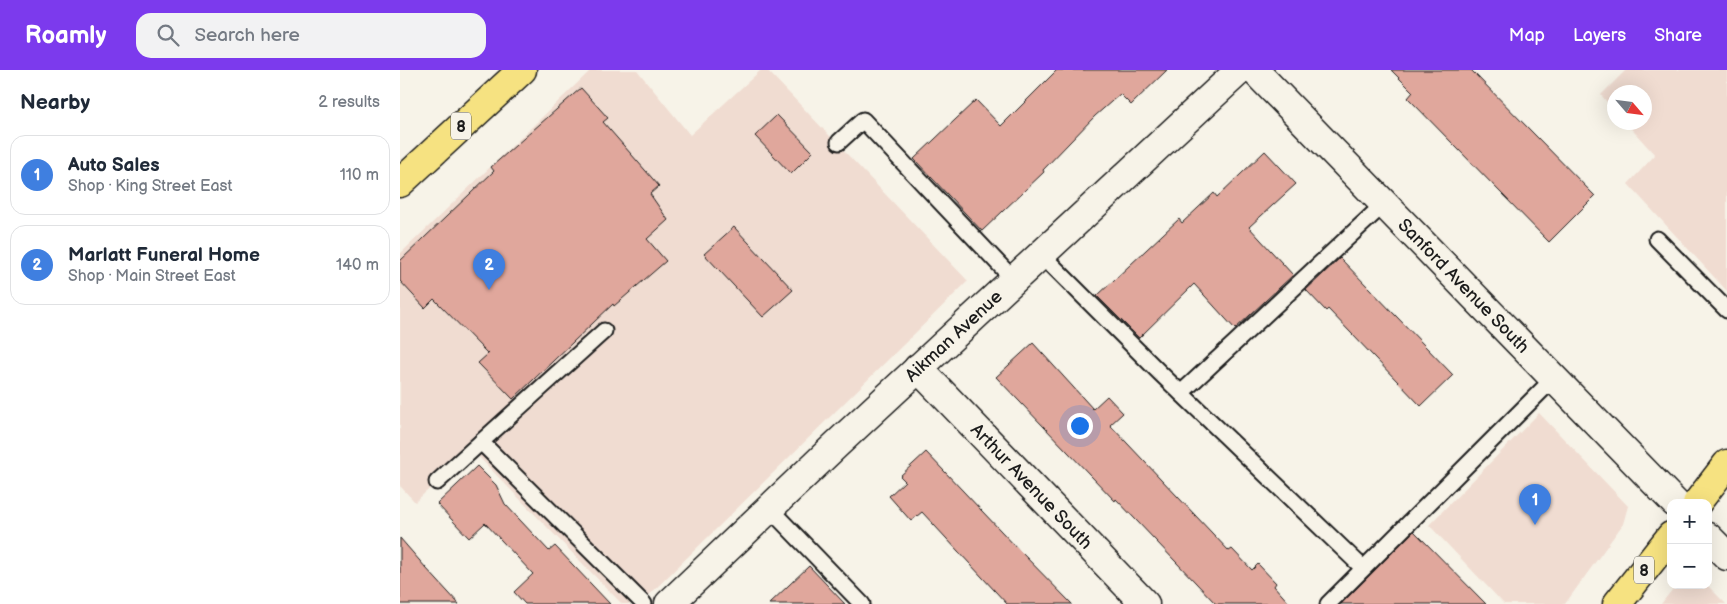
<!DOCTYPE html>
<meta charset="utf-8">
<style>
:root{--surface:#fff;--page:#f2f2f3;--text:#1f2937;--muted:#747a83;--line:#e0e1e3;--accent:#7c3aed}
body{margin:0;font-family:"Balsamiq Sans",sans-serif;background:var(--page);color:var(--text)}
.controls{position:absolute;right:15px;bottom:15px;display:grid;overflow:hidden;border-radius:10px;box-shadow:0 5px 20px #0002}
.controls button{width:45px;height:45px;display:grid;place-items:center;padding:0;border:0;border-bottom:1px solid var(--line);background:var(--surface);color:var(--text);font:25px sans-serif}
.compass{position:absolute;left:1207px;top:15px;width:45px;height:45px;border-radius:50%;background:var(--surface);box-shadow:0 5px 20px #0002;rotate:118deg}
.you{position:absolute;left:679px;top:355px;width:18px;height:18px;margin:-12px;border:4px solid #fff;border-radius:50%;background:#1a73e8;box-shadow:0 0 0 8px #1a73e833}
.badge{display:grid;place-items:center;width:32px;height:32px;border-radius:50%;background:var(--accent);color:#fff;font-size:16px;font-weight:700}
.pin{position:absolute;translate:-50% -41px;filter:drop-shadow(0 1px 2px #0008)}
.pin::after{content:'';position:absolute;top:26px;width:18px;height:15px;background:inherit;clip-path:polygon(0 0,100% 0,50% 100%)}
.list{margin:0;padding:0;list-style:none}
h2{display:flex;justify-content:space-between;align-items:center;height:65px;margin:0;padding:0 20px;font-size:21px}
h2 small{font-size:16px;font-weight:400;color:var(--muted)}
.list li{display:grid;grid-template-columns:32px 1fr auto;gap:15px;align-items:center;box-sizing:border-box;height:80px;margin:0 10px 10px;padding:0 10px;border:1px solid var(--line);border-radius:15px}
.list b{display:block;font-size:19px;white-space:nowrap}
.list p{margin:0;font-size:16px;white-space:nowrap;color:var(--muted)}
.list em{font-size:16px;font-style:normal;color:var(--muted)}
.icon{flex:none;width:28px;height:28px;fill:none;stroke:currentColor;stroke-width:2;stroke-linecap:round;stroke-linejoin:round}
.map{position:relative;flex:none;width:1327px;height:534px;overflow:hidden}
header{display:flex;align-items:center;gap:30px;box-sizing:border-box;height:70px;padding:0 25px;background:var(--accent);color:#fff}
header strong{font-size:24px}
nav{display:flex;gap:28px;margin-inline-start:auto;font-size:18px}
.search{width:350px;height:45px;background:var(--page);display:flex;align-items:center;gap:12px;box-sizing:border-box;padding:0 18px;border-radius:15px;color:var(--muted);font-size:19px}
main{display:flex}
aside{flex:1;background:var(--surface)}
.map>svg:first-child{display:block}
</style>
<header>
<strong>Roamly</strong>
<div class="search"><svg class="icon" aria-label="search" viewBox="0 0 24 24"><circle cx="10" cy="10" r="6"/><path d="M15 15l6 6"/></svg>Search here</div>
<nav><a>Map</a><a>Layers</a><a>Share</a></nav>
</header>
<main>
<aside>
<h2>Nearby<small>2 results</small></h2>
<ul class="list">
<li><span class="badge" style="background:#3f7fe0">1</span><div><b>Auto Sales</b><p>Shop · King Street East</p></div><em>110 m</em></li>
<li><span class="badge" style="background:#3f7fe0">2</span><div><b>Marlatt Funeral Home</b><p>Shop · Main Street East</p></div><em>140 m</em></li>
</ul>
</aside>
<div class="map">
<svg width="1327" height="534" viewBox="0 0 1327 534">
<rect width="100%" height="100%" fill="#f7f3e8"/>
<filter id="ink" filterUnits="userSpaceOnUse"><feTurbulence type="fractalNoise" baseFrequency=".02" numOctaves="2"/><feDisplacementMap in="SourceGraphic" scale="10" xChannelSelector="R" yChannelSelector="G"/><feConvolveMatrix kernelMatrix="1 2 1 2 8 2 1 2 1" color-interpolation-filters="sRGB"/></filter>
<g filter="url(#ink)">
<g fill="#f0dcd1">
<polygon points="191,0 237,0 290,65 361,0 367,0 568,211 240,534 222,534 72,380 15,432 0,416 0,184"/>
<polygon points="1226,0 1327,0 1327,221 1228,114 1255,85 1226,53 1244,52 1244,22 1214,22 1214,40 1201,25"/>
<polygon points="1139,343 1228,436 1223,454 1165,534 1104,534 1029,455"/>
<polygon points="1276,515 1307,515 1326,534 1261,534"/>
</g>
<g fill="#e0a79c" stroke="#1c1c1c">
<polygon points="657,0 767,0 731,35 720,24 695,46 643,100 644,102 582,161 514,89 576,30 601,56"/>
<polygon points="991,0 1071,0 1195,126 1149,172 1008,28 1013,22"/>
<polygon points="181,18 208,48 203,52 259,116 250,124 268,150 247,169 266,191 214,236 213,234 113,329 78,293 88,284 34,229 25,238 0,211 0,191 94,101 91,97"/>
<polygon points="377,45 413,82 391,104 355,66"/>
<polygon points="865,81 896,114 849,157 893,205 835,259 794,214 739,268 697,226 779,149 782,153 814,123 817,127"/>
<polygon points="334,157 393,220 363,247 304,184"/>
<polygon points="940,188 1053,305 1021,336 928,239 926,241 906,220"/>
<polygon points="633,273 693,339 707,326 723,343 710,355 829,481 832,479 852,500 858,494 876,513 874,516 890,534 816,534 716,429 715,431 596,307"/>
<polygon points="526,382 619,480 672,534 607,534 522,442 511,451 489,426 505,411 500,406"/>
<polygon points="77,396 96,415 105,434 149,481 155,476 210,534 125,534 114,522 133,504 85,453 69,468 37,434"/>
<polygon points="1014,461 1086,534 941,534"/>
<polygon points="0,468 26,498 59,534 0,534"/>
<polygon points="409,496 445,534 369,534"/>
</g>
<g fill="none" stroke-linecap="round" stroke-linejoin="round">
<g stroke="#1c1c1c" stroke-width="19">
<g id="lane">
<polyline points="439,72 463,50 614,210"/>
<polyline points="1257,169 1327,240"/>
<polyline points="641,184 759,302 963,498"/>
<polyline points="204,261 81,372 244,534"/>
<polyline points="781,323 985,133"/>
<polyline points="37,412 81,372"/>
<polyline points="369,438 462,534"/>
<polyline points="928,534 1154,308"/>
</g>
</g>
<g stroke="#1c1c1c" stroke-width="31">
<g id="street">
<path id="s1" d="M 518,298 L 745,534"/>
<path id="s2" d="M 269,534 L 437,374 L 840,0"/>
</g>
</g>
<g stroke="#1c1c1c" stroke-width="31">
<g id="secondary">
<path id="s3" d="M 854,0 L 1275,433"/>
<polyline points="1308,467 1327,486"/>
</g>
</g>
<g stroke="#1c1c1c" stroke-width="31">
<g id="primary">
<polyline points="0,113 122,0"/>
<polyline points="1297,433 1327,394"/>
<polyline points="1217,534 1271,466"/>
</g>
</g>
<use href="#lane" stroke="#f7f3e8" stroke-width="15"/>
<use href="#street" stroke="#f7f3e8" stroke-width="28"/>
<use href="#secondary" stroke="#f7f3e8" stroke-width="28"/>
<use href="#primary" stroke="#f6e281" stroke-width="28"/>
</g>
</g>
<g text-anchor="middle" stroke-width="5" stroke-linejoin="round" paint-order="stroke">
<g fill="#f7f3e8" stroke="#5e5c59" stroke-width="1">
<rect x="51" y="42.5" width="20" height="27" rx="4"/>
<rect x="1234" y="486.5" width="20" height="27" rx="4"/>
</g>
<g font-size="16" font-weight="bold" fill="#1c1c1c">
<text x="61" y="62">8</text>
<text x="1244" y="506">8</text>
</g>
<g font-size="18" fill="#1c1c1c" stroke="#f7f3e8">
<text dy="6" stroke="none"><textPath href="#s3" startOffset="301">Sanford Avenue South</textPath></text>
<text dy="6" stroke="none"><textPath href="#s2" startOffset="391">Aikman Avenue</textPath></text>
<text dy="6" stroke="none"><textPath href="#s1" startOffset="164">Arthur Avenue South</textPath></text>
</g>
</g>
</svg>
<div class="controls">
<button>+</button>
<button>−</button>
</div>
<svg class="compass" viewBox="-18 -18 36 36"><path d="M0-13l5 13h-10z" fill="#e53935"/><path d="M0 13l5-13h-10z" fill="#747a83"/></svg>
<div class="you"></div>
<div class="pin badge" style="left:1135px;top:455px;background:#3f7fe0">1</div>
<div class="pin badge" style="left:89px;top:220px;background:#3f7fe0">2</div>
</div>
</main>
